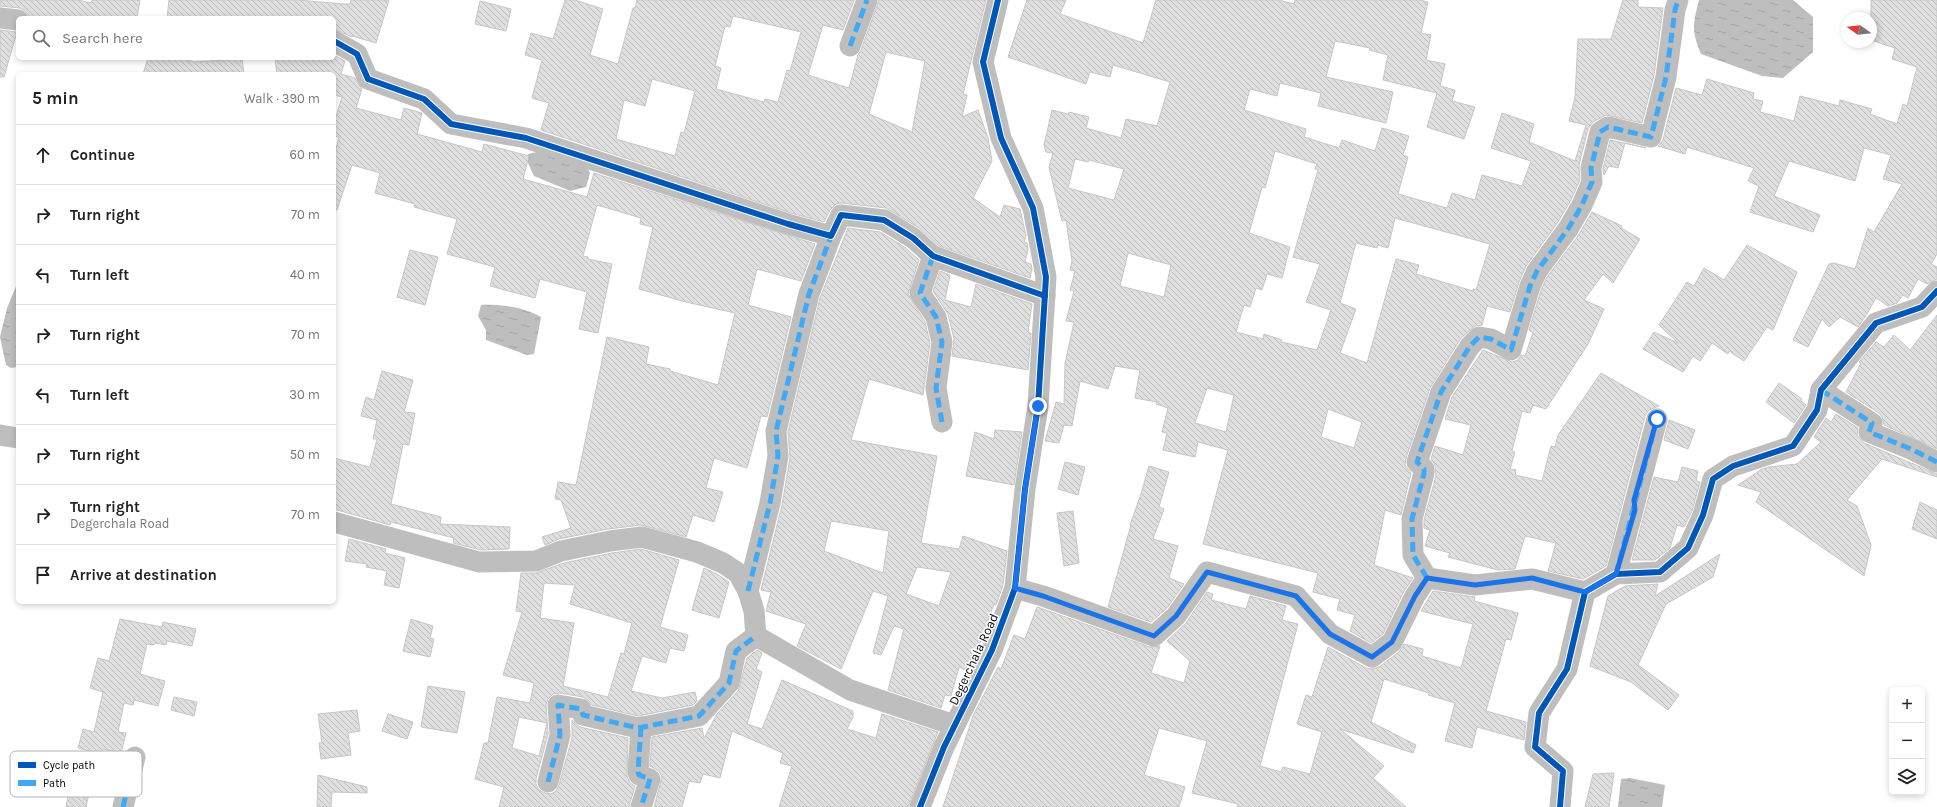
<!DOCTYPE html>
<meta charset="utf-8">
<style>
:root{--surface:#fff;--page:#f2f2f2;--text:#222;--muted:#767676;--line:#e0e0e0}
body{margin:0;font-family:Karla,sans-serif;background:var(--page);color:var(--text)}
.controls{position:absolute;right:12px;bottom:12px;display:grid;overflow:hidden;border-radius:6px;box-shadow:0 2px 6px #0003}
.controls button{width:36px;height:36px;display:grid;place-items:center;padding:0;border:0;border-bottom:1px solid var(--line);background:var(--surface);color:var(--text);font:20px sans-serif}
.compass{position:absolute;left:1841px;top:12px;width:36px;height:36px;border-radius:50%;background:var(--surface);box-shadow:0 2px 6px #0003;rotate:285deg}
.stop{position:absolute;width:12px;height:12px;margin:-9px;border:3px solid #1a73e8;border-radius:50%;background:#fff}
.stop.end{background:#1a73e8;border-color:#fff;box-shadow:0 1px 4px #0008}
.list{margin:0;padding:0;list-style:none}
h2{display:flex;justify-content:space-between;align-items:center;height:52px;margin:0;padding:0 16px;font-size:17px}
h2 small{font-size:13px;font-weight:400;color:var(--muted)}
.list li{display:grid;grid-template-columns:26px 1fr auto;gap:12px;align-items:center;box-sizing:border-box;height:60px;padding:0 16px;border-top:1px solid var(--line)}
.list b{display:block;font-size:15px;white-space:nowrap}
.list p{margin:0;font-size:13px;white-space:nowrap;color:var(--muted)}
.list em{font-size:13px;font-style:normal;color:var(--muted)}
.icon{flex:none;width:22px;height:22px;fill:none;stroke:currentColor;stroke-width:2;stroke-linecap:round;stroke-linejoin:round}
.map{position:relative;flex:none;width:1937px;height:807px;overflow:hidden}
.search{position:absolute;background:var(--surface);box-shadow:0 2px 6px #0003;left:16px;top:16px;width:320px;height:44px;display:flex;align-items:center;gap:10px;box-sizing:border-box;padding:0 14px;border-radius:6px;color:var(--muted);font-size:15px}
.panel{position:absolute;background:var(--surface);box-shadow:0 2px 6px #0003;left:16px;top:72px;width:320px;height:532px;border-radius:6px}
.map>svg:first-child{display:block}
</style>
<div class="map">
<svg width="1937" height="807" viewBox="0 0 1937 807">
<defs>
<pattern id="water-ripples" width="26" height="14" patternUnits="userSpaceOnUse"><rect width="26" height="14" fill="#bebebe"/><path d="M2 4q2-2 4 0t4 0M15 11q2-2 4 0t4 0" fill="none" stroke="#a2a2a2"/></pattern>
<pattern id="building-back-hatch" width="6" height="6" patternUnits="userSpaceOnUse"><rect width="6" height="6" fill="#dfdfdf"/><path d="M-1 5l2 2M0 0l6 6M5-1l2 2" fill="none" stroke="#bebebe"/></pattern>
</defs>
<rect width="100%" height="100%" fill="#fff"/>
<g fill="url(#water-ripples)">
<path d="M 1699,0 L 1793,0 L 1813,17 L 1813,52 L 1783,78 L 1762,76 L 1701,54 C 1691,30 1693,24 1699,0 Z"/>
<polygon points="542,151 586,165 590,173 586,187 570,191 534,176 528,163 528,154"/>
<polygon points="17,284 18,367 11,368 6,365 0,337 7,308"/>
<path d="M 481,305 C 501,304 524,307 541,317 L 534,354 L 527,355 L 486,340 L 486,330 L 478,316 Z"/>
<polygon points="1630,778 1665,785 1662,807 1618,807 1621,779"/>
</g>
<g fill="url(#building-back-hatch)" stroke="#c6c6c6" fill-rule="evenodd">
<polygon points="0,0 78,0 91,3 92,0 140,0 137,18 36,18 29,16 25,11 20,8 0,6"/>
<polygon points="169,0 297,0 344,4 350,4 351,0 389,0 376,43 352,36 352,37 334,29 334,18 167,18"/>
<path d="M 565,0 L 575,0 L 603,9 L 590,55 L 618,64 L 633,8 L 635,8 L 637,0 L 854,0 L 843,30 L 823,25 L 808,75 L 849,88 L 858,55 L 861,50 L 879,0 L 986,0 L 963,94 L 967,95 L 962,117 L 978,110 L 988,138 L 992,161 L 973,198 L 1000,217 L 1004,205 L 1020,209 L 1026,236 L 1024,242 L 1027,243 L 1028,249 L 1025,262 L 1031,264 L 1032,269 L 1030,278 L 939,246 L 919,228 L 886,208 L 842,203 L 836,204 L 830,210 L 824,222 L 791,213 L 541,130 L 549,103 L 532,98 L 542,60 L 525,55 L 531,33 L 553,39 ZM 733,16 L 801,32 L 790,71 L 787,70 L 778,102 L 765,99 L 764,102 L 716,89 L 721,68 L 715,66 L 725,26 L 730,27 ZM 886,52 L 925,61 L 912,132 L 869,114 ZM 652,79 L 695,91 L 684,133 L 681,132 L 675,156 L 616,139 L 624,100 L 645,106 Z"/>
<path d="M 1027,0 L 1066,0 L 1060,14 L 1143,43 L 1156,0 L 1279,0 L 1294,4 L 1295,0 L 1420,0 L 1428,2 L 1421,33 L 1431,35 L 1426,60 L 1445,64 L 1440,86 L 1455,90 L 1452,101 L 1475,107 L 1464,139 L 1427,127 L 1437,93 L 1383,80 L 1388,55 L 1369,50 L 1370,48 L 1335,41 L 1326,77 L 1393,92 L 1386,123 L 1318,106 L 1321,93 L 1280,83 L 1277,96 L 1250,89 L 1244,110 L 1306,129 L 1304,137 L 1339,148 L 1342,140 L 1375,151 L 1382,128 L 1409,136 L 1403,155 L 1408,157 L 1398,194 L 1447,208 L 1452,193 L 1475,200 L 1482,175 L 1522,186 L 1531,161 L 1491,148 L 1502,113 L 1534,124 L 1529,142 L 1575,161 L 1586,125 L 1569,121 L 1575,97 L 1578,39 L 1611,39 L 1623,0 L 1638,0 L 1638,7 L 1663,8 L 1654,75 L 1642,123 L 1606,115 L 1593,122 L 1588,129 L 1579,165 L 1580,180 L 1571,200 L 1558,222 L 1526,266 L 1519,282 L 1510,312 L 1487,306 L 1482,325 L 1475,326 L 1461,338 L 1430,388 L 1406,458 L 1405,465 L 1411,473 L 1401,515 L 1385,510 L 1374,565 L 1413,578 L 1404,591 L 1383,634 L 1371,643 L 1350,631 L 1355,615 L 1337,610 L 1340,599 L 1313,592 L 1318,573 L 1203,544 L 1228,450 L 1198,442 L 1195,457 L 1163,450 L 1167,433 L 1162,432 L 1168,408 L 1156,404 L 1157,402 L 1135,398 L 1140,370 L 1115,366 L 1108,389 L 1080,381 L 1072,426 L 1064,425 L 1059,443 L 1045,441 L 1056,402 L 1064,404 L 1065,364 L 1074,322 L 1066,321 L 1074,291 L 1070,290 L 1075,271 L 1070,270 L 1072,261 L 1066,220 L 1062,221 L 1049,167 L 1053,153 L 1046,152 L 1044,145 L 1052,110 L 1068,114 L 1069,112 L 1089,117 L 1086,128 L 1121,138 L 1126,119 L 1157,126 L 1170,82 L 1113,65 L 1110,77 L 1090,72 L 1086,84 L 1008,57 ZM 1275,151 L 1317,164 L 1315,169 L 1318,170 L 1293,257 L 1320,264 L 1306,302 L 1331,310 L 1317,350 L 1281,342 L 1282,340 L 1264,334 L 1263,339 L 1236,332 L 1244,305 L 1250,307 L 1256,288 L 1262,290 L 1267,274 L 1282,278 L 1290,247 L 1249,233 L 1262,187 L 1265,188 ZM 1075,159 L 1088,162 L 1089,160 L 1124,169 L 1114,200 L 1068,188 ZM 1395,218 L 1490,244 L 1476,290 L 1473,289 L 1473,291 L 1416,274 L 1419,265 L 1396,259 L 1367,363 L 1340,353 L 1356,309 L 1340,303 L 1356,243 L 1377,248 L 1378,245 L 1388,248 ZM 1128,253 L 1171,265 L 1164,297 L 1120,286 ZM 1207,388 L 1234,395 L 1226,432 L 1195,423 ZM 1328,409 L 1362,422 L 1354,448 L 1321,437 Z"/>
<polygon points="1871,0 1937,0 1937,254 1931,264 1937,267 1937,279 1927,284 1918,279 1908,298 1903,295 1897,303 1888,306 1876,298 1865,317 1858,327 1840,317 1829,327 1822,319 1808,347 1793,340 1829,264 1834,263 1855,269 1868,228 1874,232 1902,184 1883,179 1891,155 1864,148 1855,181 1789,161 1774,196 1820,215 1813,232 1750,212 1759,186 1748,181 1754,168 1687,147 1685,154 1658,146 1663,140 1676,88 1702,95 1707,79 1754,93 1753,99 1763,101 1760,112 1794,121 1800,96 1839,106 1840,100 1872,109 1870,114 1897,124 1903,104 1907,106 1917,67 1892,59 1895,48 1871,40"/>
<polygon points="480,1 511,9 506,31 475,24"/>
<polygon points="0,30 17,32 4,77 0,77"/>
<polygon points="334,55 345,61 341,74 355,78 362,89 356,108 401,120 404,108 422,113 417,134 482,152 484,144 529,156 523,179 587,197 594,173 815,244 801,281 757,269 748,305 791,317 767,417 761,416 747,468 714,458 706,488 723,492 714,522 693,515 686,537 641,525 608,529 559,539 545,545 542,537 571,528 561,500 555,499 558,482 576,485 607,337 649,347 646,364 670,369 670,371 718,385 735,313 686,302 639,289 653,227 640,224 641,218 597,205 583,256 588,257 588,259 612,264 598,333 579,329 587,292 540,279 535,298 490,286 495,267 447,254 457,219 414,207 415,204 375,193 380,173 352,165 337,210 334,210 334,157 339,137 334,136 334,123 342,97 334,95 334,74 277,74 275,58 334,58"/>
<polygon points="148,58 180,58 194,62 242,59 244,74 143,74"/>
<polygon points="1610,140 1646,148 1625,143 1618,168 1609,166 1604,175 1603,169"/>
<polygon points="1592,212 1622,226 1621,228 1640,239 1613,283 1603,274 1584,300 1604,309 1588,344 1546,409 1533,405 1530,413 1522,411 1512,451 1515,452 1510,469 1516,470 1515,475 1542,481 1551,446 1555,447 1558,435 1601,373 1659,406 1649,410 1645,416 1606,566 1583,579 1548,571 1556,543 1525,536 1515,569 1498,570 1448,557 1450,553 1425,546 1430,530 1424,528 1424,520 1436,476 1435,465 1431,459 1435,446 1463,455 1471,425 1445,419 1452,397 1483,350 1512,362 1518,360 1521,355 1525,356 1533,333 1529,330 1541,290 1547,277 1578,236"/>
<path d="M 848,228 L 880,232 L 906,248 L 919,260 L 908,294 L 925,322 L 930,343 L 923,395 L 869,379 L 851,440 L 937,456 L 921,543 L 959,549 L 963,536 L 1007,551 L 1003,585 L 996,605 L 994,604 L 974,659 L 968,671 L 959,667 L 951,696 L 945,695 L 941,708 L 888,690 L 904,629 L 894,626 L 881,655 L 873,653 L 888,596 L 873,591 L 841,669 L 797,646 L 806,624 L 766,611 L 771,592 L 761,590 L 782,505 L 790,458 L 788,432 L 820,298 ZM 831,521 L 889,531 L 883,573 L 824,551 ZM 917,567 L 951,572 L 939,606 L 906,594 Z"/>
<polygon points="1747,245 1797,272 1773,330 1767,327 1744,361 1729,351 1728,354 1712,343 1700,361 1693,356 1683,372 1643,349 1654,332 1678,343 1659,325 1687,282 1694,286 1704,268 1724,280"/>
<polygon points="410,250 438,257 425,305 397,297"/>
<polygon points="940,271 950,275 945,300 971,307 976,284 1032,304 1028,332 1031,333 1028,370 952,356 954,339 948,314 933,291"/>
<polygon points="1937,315 1937,449 1884,425 1882,417 1879,413 1846,392 1861,363 1859,362 1876,342 1884,347 1894,335 1910,350"/>
<polygon points="382,371 413,380 404,412 415,413 409,445 403,444 391,504 441,517 440,524 510,527 509,549 481,550 453,543 454,538 391,522 390,525 334,509 334,458 370,467 377,439 373,439 377,420 361,416 366,397 374,400"/>
<polygon points="1779,383 1802,399 1801,401 1806,405 1794,423 1766,402"/>
<polygon points="1836,414 1858,428 1857,435 1864,443 1937,474 1937,477 1882,459 1847,500 1857,506 1871,545 1864,576 1756,502 1761,492 1738,485 1762,469 1769,467 1797,464 1821,442 1814,437 1826,418 1831,422"/>
<polygon points="1669,420 1695,430 1688,449 1664,440"/>
<polygon points="995,430 1022,432 1014,485 966,476 975,432 994,439"/>
<polygon points="1065,462 1085,467 1078,495 1058,489"/>
<polygon points="1149,466 1169,472 1159,507 1164,509 1153,539 1178,546 1169,578 1184,584 1167,608 1151,622 1108,607 1131,525 1130,525 1141,494"/>
<polygon points="1682,467 1698,471 1696,481 1700,482 1692,511 1684,527 1677,525 1670,548 1655,560 1632,560 1654,477 1678,482"/>
<polygon points="1920,502 1937,510 1937,539 1912,529"/>
<polygon points="1073,511 1079,563 1064,566 1057,513"/>
<polygon points="349,539 386,549 385,553 405,558 399,588 384,585 387,571 366,567 367,564 345,561"/>
<path d="M 641,549 L 679,560 L 660,627 L 688,635 L 684,651 L 670,648 L 666,663 L 642,656 L 631,691 L 662,698 L 695,692 L 697,701 L 693,705 L 638,716 L 592,705 L 588,700 L 583,697 L 560,693 L 553,694 L 548,699 L 546,705 L 548,734 L 536,779 L 536,785 L 539,790 L 545,793 L 551,794 L 556,791 L 559,785 L 572,738 L 572,720 L 580,727 L 628,738 L 627,776 L 630,783 L 635,786 L 629,807 L 499,807 L 504,787 L 475,779 L 484,743 L 488,743 L 497,697 L 530,703 L 534,683 L 503,675 L 522,612 L 516,611 L 521,573 L 536,573 L 564,563 L 612,553 ZM 544,583 L 575,585 L 570,604 L 632,623 L 624,654 L 621,653 L 608,697 L 563,686 L 574,623 L 540,618 ZM 519,717 L 547,723 L 539,756 L 512,748 Z"/>
<polygon points="1720,554 1713,577 1666,604 1638,665 1679,695 1668,710 1631,682 1590,666 1608,596 1625,586 1658,584 1655,596"/>
<polygon points="704,568 717,574 729,582 719,618 692,610"/>
<polygon points="1433,591 1475,597 1474,601 1518,613 1511,640 1506,639 1486,711 1526,722 1524,740 1477,727 1472,748 1445,741 1455,703 1428,695 1429,693 1384,679 1371,722 1416,745 1413,753 1340,729 1384,766 1373,778 1406,807 1237,807 1238,804 1192,793 1207,741 1159,728 1144,775 1185,787 1179,807 943,807 973,716 998,667 1001,669 1014,635 1025,639 1037,607 1150,647 1160,646 1151,673 1184,683 1190,661 1167,641 1186,623 1207,592 1213,594 1211,600 1246,609 1250,596 1286,606 1282,620 1298,624 1260,766 1281,772 1283,767 1310,774 1322,732 1297,724 1306,695 1312,697 1328,647 1366,668 1372,669 1379,667 1399,652 1404,644 1423,649 1422,656 1461,668 1473,624 1421,611"/>
<polygon points="120,619 162,627 163,622 196,629 192,646 167,641 166,645 155,643 154,645 147,644 140,674 165,681 158,706 134,700 133,705 124,703 118,732 126,733 121,753 103,749 101,754 78,748 83,729 94,732 103,692 90,688 98,658 109,661"/>
<polygon points="411,619 433,626 430,638 434,639 430,657 403,651"/>
<polygon points="757,650 762,653 756,669 762,672 747,724 762,729 782,680 853,711 853,717 847,729 876,738 882,714 938,732 908,807 779,807 792,766 780,763 783,753 732,731 720,778 703,774 700,783 689,781 682,807 654,807 662,777 659,771 650,766 652,737 702,728 704,738 717,714 738,691 747,658"/>
<polygon points="428,686 465,692 457,733 421,727"/>
<polygon points="174,697 197,702 194,716 171,710"/>
<polygon points="357,710 360,731 348,733 351,755 321,759 319,743 322,743 318,714"/>
<polygon points="388,714 413,722 407,739 382,731"/>
<polygon points="1614,773 1609,807 1585,807 1593,774"/>
<polygon points="318,775 367,787 367,793 332,792 331,807 317,807"/>
<polygon points="70,785 90,789 86,807 66,807"/>
</g>
<g fill="none" stroke-linecap="round" stroke-linejoin="round">
<g stroke="#bebebe" stroke-width="21">
<polyline points="0,18 18,20"/>
<polyline points="334,41 357,54 368,79 424,99 451,124 526,138 788,224 831,236 841,215 884,220 913,238 933,256 1045,296"/>
<polyline points="850,46 867,0"/>
<polyline points="933,256 920,293 936,317 942,342 936,388 942,422"/>
<polyline points="1821,390 1872,423 1869,432 1911,449 1937,462"/>
<polyline points="0,435 18,438"/>
<polyline points="334,522 479,562 536,561 561,551 610,541 642,537 697,552 723,563 738,573 748,591 754,611 756,636 850,690 954,725"/>
<polyline points="1616,574 1657,419"/>
<polyline points="1427,578 1413,555 1412,519 1424,473 1424,469 1417,462 1441,392 1470,346 1479,337 1491,339 1511,350 1530,286 1537,271 1568,229 1582,205 1592,182 1591,168 1600,132 1608,127 1651,137 1666,77 1675,10 1678,0"/>
<polyline points="1015,588 1043,596 1154,636 1176,616 1207,572 1296,596 1330,634 1372,657 1392,642 1415,596 1427,578 1475,585 1532,579 1585,592"/>
<polyline points="748,591 770,503 778,456 776,431 809,294 831,236"/>
<polyline points="641,727 638,772 639,775 650,779 641,807"/>
<polyline points="548,782 560,735 558,705 581,709 583,715 638,728 699,716 729,683 736,651 756,636"/>
<polyline points="123,807 135,757"/>
<polyline points="920,807 944,747 992,650 1015,588 1025,489 1038,406 1046,277 1033,208 1001,138 983,62 998,0"/>
<polyline points="1560,807 1563,771 1535,747 1539,713 1567,669 1585,592 1616,574 1660,572 1688,548 1703,515 1713,479 1733,466 1793,446 1817,410 1821,390 1876,323 1922,307 1937,291"/>
</g>
<g stroke="#3fa9f5" stroke-width="5" stroke-dasharray="10 5" stroke-linecap="butt">
<polyline points="850,46 867,0"/>
<polyline points="933,256 920,293 936,317 942,342 936,388 942,422"/>
<polyline points="1821,390 1872,423 1869,432 1911,449 1937,462"/>
<polyline points="1616,574 1657,419"/>
<polyline points="1427,578 1413,555 1412,519 1424,473 1424,469 1417,462 1441,392 1470,346 1479,337 1491,339 1511,350 1530,286 1537,271 1568,229 1582,205 1592,182 1591,168 1600,132 1608,127 1651,137 1666,77 1675,10 1678,0"/>
<polyline points="748,591 770,503 778,456 776,431 809,294 831,236"/>
<polyline points="641,727 638,772 639,775 650,779 641,807"/>
<polyline points="548,782 560,735 558,705 581,709 583,715 638,728 699,716 729,683 736,651 756,636"/>
<polyline points="123,807 135,757"/>
</g>
<g stroke="#fff" stroke-width="8">
<g id="cycleway">
<polyline points="334,41 357,54 368,79 424,99 451,124 526,138 788,224 831,236 841,215 884,220 913,238 933,256 1045,296"/>
<polyline points="920,807 944,747 992,650 1015,588 1025,489 1038,406 1046,277 1033,208 1001,138 983,62 998,0"/>
<polyline points="1560,807 1563,771 1535,747 1539,713 1567,669 1585,592 1616,574 1660,572 1688,548 1703,515 1713,479 1733,466 1793,446 1817,410 1821,390 1876,323 1922,307 1937,291"/>
</g>
</g>
<use href="#cycleway" stroke="#0057b8" stroke-width="6"/>
</g>
<g fill="none" stroke-linecap="round" stroke-linejoin="round">
<polyline stroke="#1a73e8" stroke-width="5" points="1038,406 1025,489 1015,588 1043,596 1154,636 1176,616 1207,572 1296,596 1330,634 1372,657 1392,642 1415,596 1427,578 1475,585 1532,578 1585,592 1616,574 1635,510 1634,500 1657,419"/>
</g>
<g text-anchor="middle" stroke-width="3" stroke-linejoin="round" paint-order="stroke">
<g font-size="13" fill="#000" stroke="#fff">
<text transform="translate(973 659) rotate(-65)" y="5">Degerchala Road</text>
</g>
</g>
<rect x="10" y="751" width="132" height="46" rx="6" fill="#fff" stroke="#b2b2b2" stroke-width="1"/>
<rect x="18" y="762" width="18" height="6" fill="#0057b8"/>
<rect x="18" y="780" width="18" height="6" fill="#3fa9f5"/>
<g font-size="11" fill="#000">
<text x="43" y="769">Cycle path</text>
<text x="43" y="787">Path</text>
</g>
</svg>
<div class="controls">
<button>+</button>
<button>−</button>
<button><svg class="icon" aria-label="layers" viewBox="0 0 24 24"><path d="M12 4l9 5-9 5-9-5zM3 14l9 5 9-5"/></svg></button>
</div>
<svg class="compass" viewBox="-18 -18 36 36"><path d="M0-13l5 13h-10z" fill="#e53935"/><path d="M0 13l5-13h-10z" fill="#767676"/></svg>
<div class="stop" style="left:1657px;top:419px"></div>
<div class="stop end" style="left:1038px;top:406px"></div>
<div class="search"><svg class="icon" aria-label="search" viewBox="0 0 24 24"><circle cx="10" cy="10" r="6"/><path d="M15 15l6 6"/></svg>Search here</div>
<section class="panel">
<h2>5 min<small>Walk · 390 m</small></h2>
<ul class="list">
<li><svg class="icon" aria-label="ahead" viewBox="0 0 24 24"><path d="M12 20V5M6 11l6-6 6 6"/></svg><div><b>Continue</b></div><em>60 m</em></li>
<li><svg class="icon" aria-label="right" viewBox="0 0 24 24"><path d="M7 20v-9h11M14 6l5 5-5 5"/></svg><div><b>Turn right</b></div><em>70 m</em></li>
<li><svg class="icon" aria-label="left" viewBox="0 0 24 24"><path d="M17 20v-9H6M10 6l-5 5 5 5"/></svg><div><b>Turn left</b></div><em>40 m</em></li>
<li><svg class="icon" aria-label="right" viewBox="0 0 24 24"><path d="M7 20v-9h11M14 6l5 5-5 5"/></svg><div><b>Turn right</b></div><em>70 m</em></li>
<li><svg class="icon" aria-label="left" viewBox="0 0 24 24"><path d="M17 20v-9H6M10 6l-5 5 5 5"/></svg><div><b>Turn left</b></div><em>30 m</em></li>
<li><svg class="icon" aria-label="right" viewBox="0 0 24 24"><path d="M7 20v-9h11M14 6l5 5-5 5"/></svg><div><b>Turn right</b></div><em>50 m</em></li>
<li><svg class="icon" aria-label="right" viewBox="0 0 24 24"><path d="M7 20v-9h11M14 6l5 5-5 5"/></svg><div><b>Turn right</b><p>Degerchala Road</p></div><em>70 m</em></li>
<li><svg class="icon" aria-label="arrive" viewBox="0 0 24 24"><path d="M6 21V4h12l-3 4 3 4H6"/></svg><div><b>Arrive at destination</b></div></li>
</ul>
</section>
</div>
